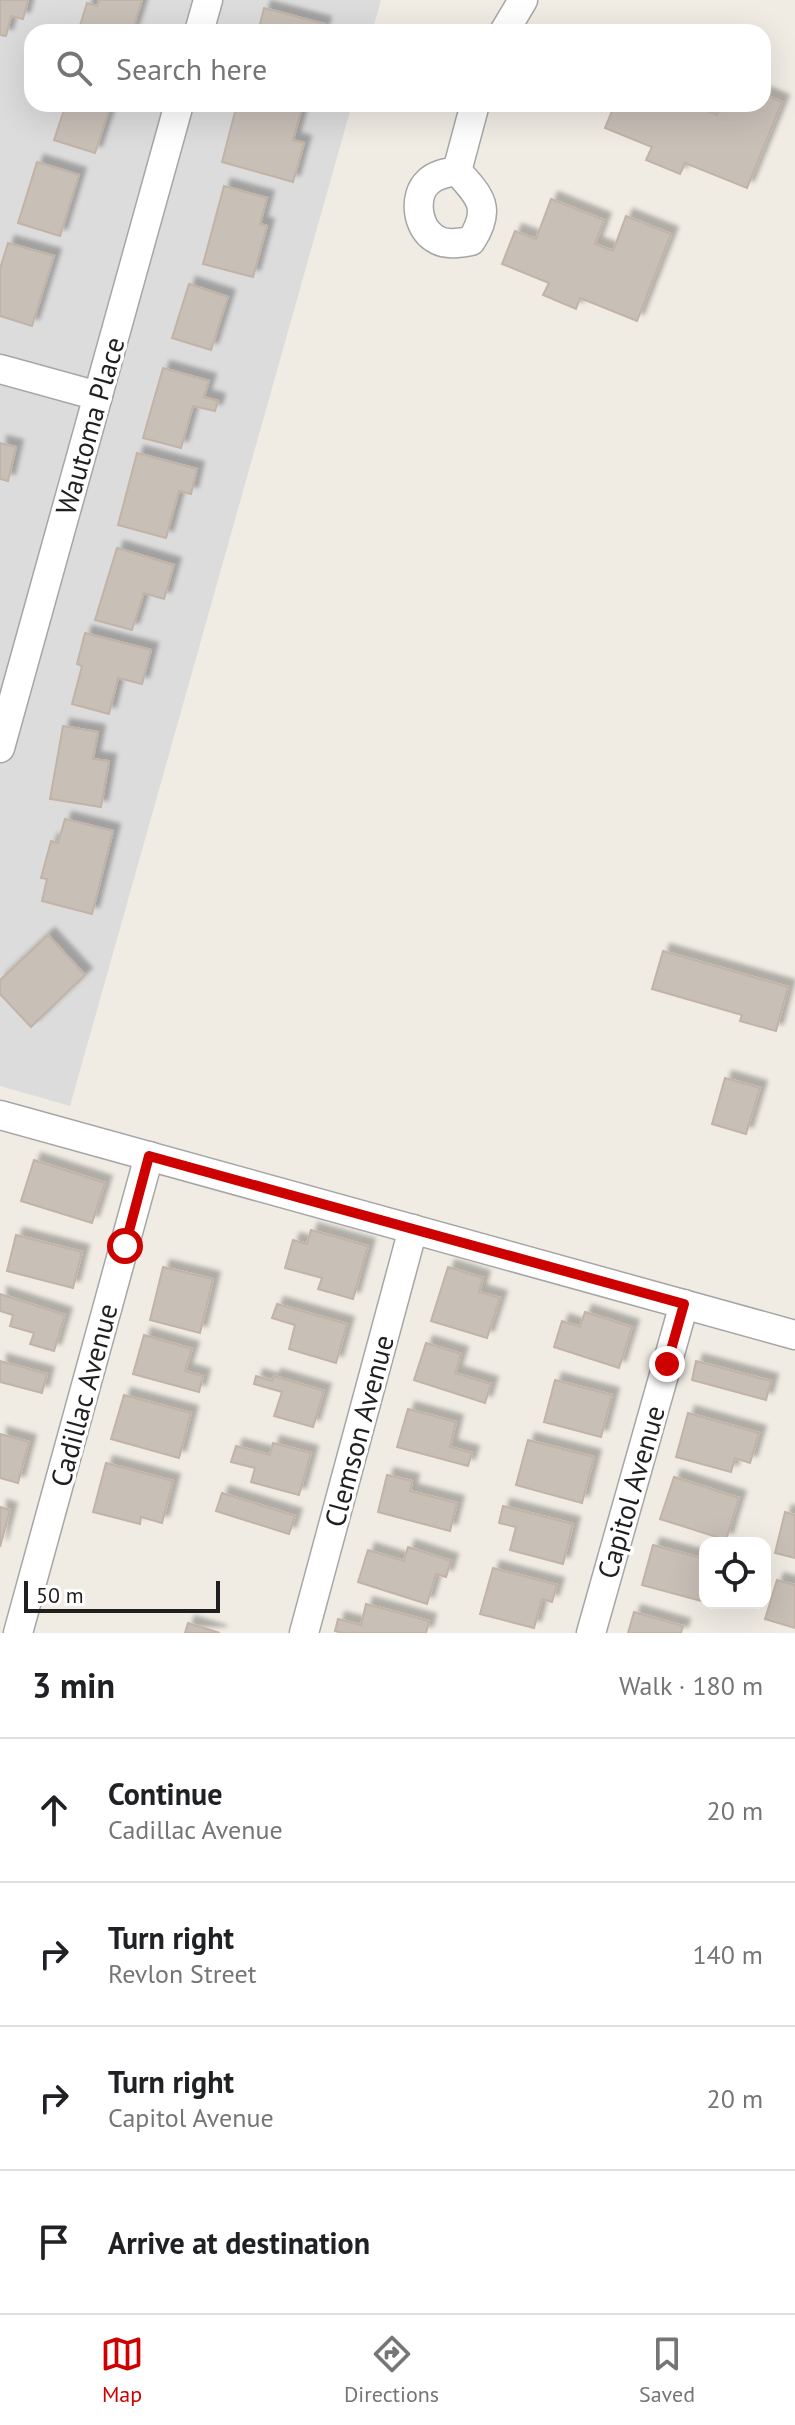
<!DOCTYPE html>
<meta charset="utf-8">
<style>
:root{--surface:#fff;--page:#f6f6f6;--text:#202124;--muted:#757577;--line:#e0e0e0;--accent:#cd0100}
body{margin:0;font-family:"PT Sans",sans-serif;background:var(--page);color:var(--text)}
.controls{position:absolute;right:24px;bottom:24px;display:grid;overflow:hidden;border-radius:16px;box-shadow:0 8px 32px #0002}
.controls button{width:72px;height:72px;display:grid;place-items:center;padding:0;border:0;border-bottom:2px solid var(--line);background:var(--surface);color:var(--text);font:40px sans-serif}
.scale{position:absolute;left:24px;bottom:20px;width:196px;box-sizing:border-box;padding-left:8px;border:4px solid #1f1f1f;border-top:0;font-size:22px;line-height:28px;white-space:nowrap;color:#1f1f1f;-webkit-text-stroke:6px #fff;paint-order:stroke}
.stop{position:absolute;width:24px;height:24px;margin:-18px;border:6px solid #cd0100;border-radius:50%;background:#fff}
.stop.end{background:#cd0100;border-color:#fff;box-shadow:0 2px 8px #0008}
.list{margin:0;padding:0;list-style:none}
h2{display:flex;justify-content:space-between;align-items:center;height:104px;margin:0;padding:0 32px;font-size:34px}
h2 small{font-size:26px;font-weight:400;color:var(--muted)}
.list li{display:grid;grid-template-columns:52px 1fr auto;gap:24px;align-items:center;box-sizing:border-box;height:144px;padding:0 32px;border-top:2px solid var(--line)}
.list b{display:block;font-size:30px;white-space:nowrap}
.list p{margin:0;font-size:26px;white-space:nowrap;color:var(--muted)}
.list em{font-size:26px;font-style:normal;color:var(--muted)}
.icon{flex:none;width:44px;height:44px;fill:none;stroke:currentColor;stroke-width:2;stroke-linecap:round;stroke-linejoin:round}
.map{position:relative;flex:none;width:795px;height:1633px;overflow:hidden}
.search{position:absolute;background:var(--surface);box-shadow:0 8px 32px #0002;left:24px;right:24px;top:24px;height:88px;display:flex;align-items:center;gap:20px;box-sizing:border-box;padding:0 28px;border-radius:24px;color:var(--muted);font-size:30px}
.sheet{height:680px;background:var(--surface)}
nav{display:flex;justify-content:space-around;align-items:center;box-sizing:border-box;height:112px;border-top:2px solid var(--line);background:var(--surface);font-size:22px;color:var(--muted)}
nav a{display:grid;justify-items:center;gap:4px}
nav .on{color:var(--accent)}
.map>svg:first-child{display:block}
</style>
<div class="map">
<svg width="795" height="1633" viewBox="0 0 795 1633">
<defs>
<filter id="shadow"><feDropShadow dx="7" dy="-7" stdDeviation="2" flood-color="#0004"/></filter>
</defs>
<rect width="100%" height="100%" fill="#f0ece4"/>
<polygon fill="#dddcdc" points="0,0 381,0 372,32 32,32 32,104 352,104 70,1106 0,1086"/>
<g fill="#c8bfb7" stroke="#c2b3a6" stroke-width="2" filter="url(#shadow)">
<polygon points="0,0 28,0 23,19 11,16 6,36 0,35"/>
<polygon points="99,0 142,0 132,32 78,32 87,3 97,6"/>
<polygon points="264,8 324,24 322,32 258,32"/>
<polygon points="763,94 782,102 747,188 685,163 680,174 646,160 652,147 605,128 615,104 701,104 699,108 717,115 721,104 763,104"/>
<polygon points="66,104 111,104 95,153 54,140"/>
<polygon points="237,104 276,104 301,111 293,140 304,143 293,182 222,162"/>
<polygon points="37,162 79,175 60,236 18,223"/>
<polygon points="224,186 267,198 260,224 267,226 253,277 203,264"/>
<polygon points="551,199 604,220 595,244 613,251 626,216 671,234 637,321 580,298 576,309 543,295 549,283 502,264 515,231 536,239"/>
<polygon points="8,243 54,256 32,326 0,316 0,269"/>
<polygon points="189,284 228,297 211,350 172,338"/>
<polygon points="163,368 209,381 204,397 218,401 215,411 193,406 181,448 143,438"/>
<polygon points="0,443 16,447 8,481 0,479"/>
<polygon points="137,453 197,469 191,494 179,491 166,538 118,525"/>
<polygon points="117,548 174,565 164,599 144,593 132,630 95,620"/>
<polygon points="85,633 151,650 142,684 118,678 109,714 72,704 82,666 77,664"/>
<polygon points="63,726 98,732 93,759 109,761 101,807 50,799"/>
<polygon points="65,819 113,831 92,914 42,901 47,879 41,878 51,841 58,843"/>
<polygon points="48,935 85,975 31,1027 0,994 0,980"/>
<polygon points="663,951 788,987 776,1031 740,1021 742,1015 652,989"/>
<polygon points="725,1078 760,1088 746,1134 712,1124"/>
<polygon points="34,1160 105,1183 92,1223 21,1201"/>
<polygon points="311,1230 368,1246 353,1299 318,1289 322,1278 285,1268 293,1240 307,1244"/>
<polygon points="16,1235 82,1252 73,1288 7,1271"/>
<polygon points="163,1267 213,1279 200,1333 150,1320"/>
<polygon points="448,1267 483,1278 479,1292 500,1298 487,1338 431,1321"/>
<polygon points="0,1294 65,1315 54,1351 30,1344 34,1333 10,1326 13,1315 0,1311"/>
<polygon points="277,1304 347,1324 336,1363 289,1349 295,1325 272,1318"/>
<polygon points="585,1312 632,1327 619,1368 554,1347 562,1321 580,1327"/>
<polygon points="144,1335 192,1349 185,1371 203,1376 199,1392 133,1374"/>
<polygon points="426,1343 461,1354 455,1373 491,1384 485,1403 414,1380"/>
<polygon points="0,1361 47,1374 42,1393 0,1382"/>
<polygon points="696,1361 771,1381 766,1400 692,1380"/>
<polygon points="256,1376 272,1381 274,1376 324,1391 313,1427 274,1416 282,1392 254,1384"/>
<polygon points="555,1380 612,1395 601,1437 544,1422"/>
<polygon points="124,1395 191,1413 179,1458 111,1439"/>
<polygon points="408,1409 456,1422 450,1447 472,1453 468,1466 397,1447"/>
<polygon points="688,1413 759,1433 750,1463 735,1458 731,1472 676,1457"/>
<polygon points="0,1434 29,1442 18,1483 0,1478"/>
<polygon points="528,1440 594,1457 582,1503 516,1485"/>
<polygon points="273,1443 311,1453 299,1495 251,1482 255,1468 231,1462 236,1446 270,1455"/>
<polygon points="106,1463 173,1481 162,1523 141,1517 140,1524 93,1512"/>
<polygon points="387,1475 412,1481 410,1491 457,1503 450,1531 378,1512"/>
<polygon points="674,1477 739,1498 726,1540 660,1519"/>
<polygon points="222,1493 295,1516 289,1534 216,1511"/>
<polygon points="503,1506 573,1524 563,1564 510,1550 516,1527 499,1523"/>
<polygon points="0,1507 10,1510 0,1547"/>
<polygon points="785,1512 795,1515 795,1558 775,1553"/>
<polygon points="653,1545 705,1559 705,1602 642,1585"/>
<polygon points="408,1547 451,1561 446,1577 436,1574 427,1604 358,1582 368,1550 404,1561"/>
<polygon points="493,1568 557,1585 552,1602 542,1599 534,1628 480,1614"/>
<polygon points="777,1580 795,1585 795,1628 765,1619"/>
<polygon points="366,1604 429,1621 426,1633 343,1633 335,1631 338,1619 361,1625"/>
<polygon points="634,1612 683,1626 681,1633 628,1633"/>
<polygon points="188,1623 220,1633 185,1633"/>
</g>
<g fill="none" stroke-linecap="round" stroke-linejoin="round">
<g stroke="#a6a6a6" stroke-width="31">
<g id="minor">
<polyline points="199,32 208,0"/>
<polyline points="504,32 523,0"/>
<path d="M 457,171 C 481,197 492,209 471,241 C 459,243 445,246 434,238 C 417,227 413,196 428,182 C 436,174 447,173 457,171 Z"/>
<polyline points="457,171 475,104"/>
<polyline points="0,369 98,396"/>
<polyline points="0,748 179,104"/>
<polyline points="0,1115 795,1335"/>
<polyline points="18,1633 149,1156"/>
<polyline points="304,1633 413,1229"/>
<polyline points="591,1633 684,1304"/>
</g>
</g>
<use href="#minor" stroke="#fff" stroke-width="28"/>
</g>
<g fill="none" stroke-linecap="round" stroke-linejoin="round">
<polyline stroke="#cd0100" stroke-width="10" points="125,1246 149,1156 684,1304 667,1364"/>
</g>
<g text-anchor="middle" stroke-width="7" stroke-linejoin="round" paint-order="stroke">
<g font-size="28" fill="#1f1f1f" stroke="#fff">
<text transform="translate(90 426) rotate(-74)" y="10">Wautoma Place</text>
<text transform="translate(84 1395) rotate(-75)" y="10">Cadillac Avenue</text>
<text transform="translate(359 1431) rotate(-75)" y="10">Clemson Avenue</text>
<text transform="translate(631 1492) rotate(-74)" y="10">Capitol Avenue</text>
</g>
</g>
</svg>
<div class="controls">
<button><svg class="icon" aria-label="locate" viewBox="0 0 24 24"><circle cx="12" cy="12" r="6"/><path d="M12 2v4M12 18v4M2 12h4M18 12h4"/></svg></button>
</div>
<div class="scale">50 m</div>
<div class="stop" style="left:125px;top:1246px"></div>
<div class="stop end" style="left:667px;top:1364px"></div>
<div class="search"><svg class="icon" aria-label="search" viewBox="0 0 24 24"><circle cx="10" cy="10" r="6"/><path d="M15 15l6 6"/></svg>Search here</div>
</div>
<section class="sheet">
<h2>3 min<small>Walk · 180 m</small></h2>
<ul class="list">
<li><svg class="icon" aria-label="ahead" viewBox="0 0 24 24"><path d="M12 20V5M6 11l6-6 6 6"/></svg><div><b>Continue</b><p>Cadillac Avenue</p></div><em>20 m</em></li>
<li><svg class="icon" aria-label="right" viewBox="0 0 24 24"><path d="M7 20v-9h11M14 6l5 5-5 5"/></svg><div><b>Turn right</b><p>Revlon Street</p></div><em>140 m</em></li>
<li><svg class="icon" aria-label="right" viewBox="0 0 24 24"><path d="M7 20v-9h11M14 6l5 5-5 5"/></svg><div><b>Turn right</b><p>Capitol Avenue</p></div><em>20 m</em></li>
<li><svg class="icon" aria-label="arrive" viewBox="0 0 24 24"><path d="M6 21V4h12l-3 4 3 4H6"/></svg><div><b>Arrive at destination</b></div></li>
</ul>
</section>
<nav>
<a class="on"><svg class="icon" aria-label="map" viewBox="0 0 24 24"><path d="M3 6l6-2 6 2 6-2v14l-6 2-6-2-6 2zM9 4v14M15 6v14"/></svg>Map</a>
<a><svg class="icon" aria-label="directions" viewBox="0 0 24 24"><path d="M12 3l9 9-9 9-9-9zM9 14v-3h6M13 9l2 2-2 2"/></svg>Directions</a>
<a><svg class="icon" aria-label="saved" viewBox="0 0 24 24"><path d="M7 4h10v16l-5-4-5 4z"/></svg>Saved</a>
</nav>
